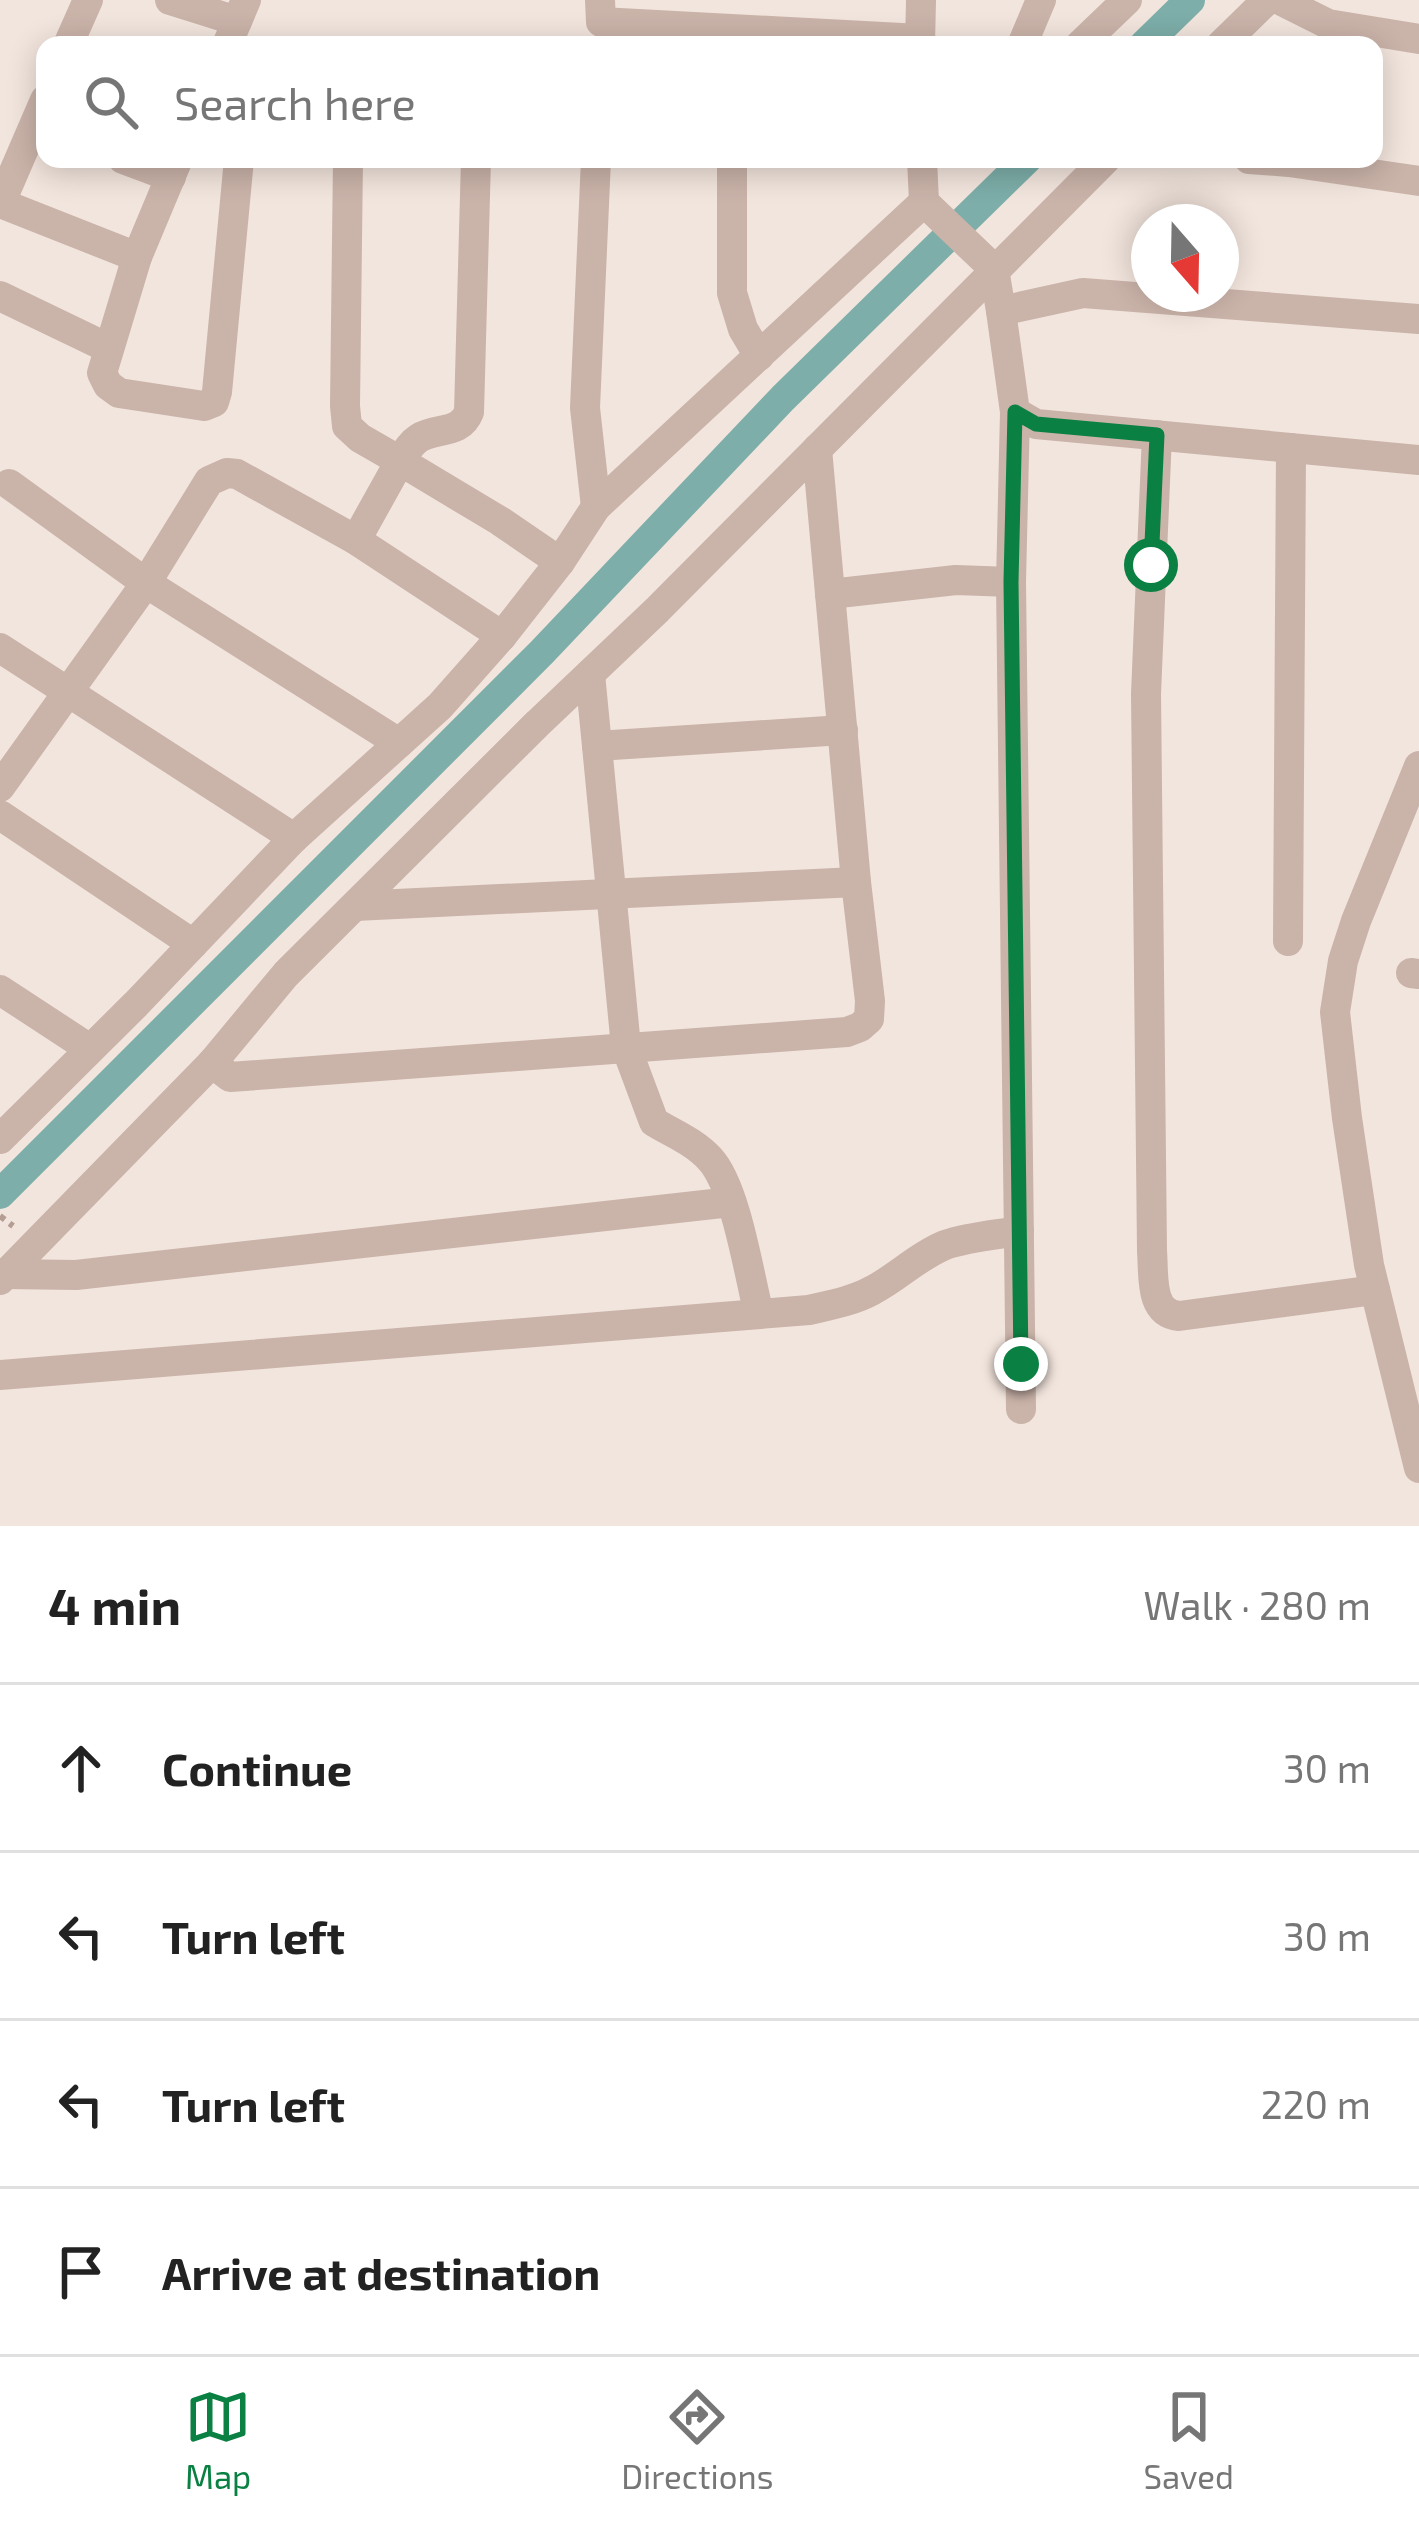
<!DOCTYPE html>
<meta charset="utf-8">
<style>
:root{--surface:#fff;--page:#f2f2f2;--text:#222;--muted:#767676;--line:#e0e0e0;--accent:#0b8043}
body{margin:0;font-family:"Exo 2",sans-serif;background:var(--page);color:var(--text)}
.compass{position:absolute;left:1131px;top:204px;width:108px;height:108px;border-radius:50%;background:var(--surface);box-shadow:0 6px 30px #0003;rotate:160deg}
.stop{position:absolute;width:36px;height:36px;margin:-27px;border:9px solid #0b8043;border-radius:50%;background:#fff}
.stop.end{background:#0b8043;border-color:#fff;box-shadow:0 3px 12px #0008}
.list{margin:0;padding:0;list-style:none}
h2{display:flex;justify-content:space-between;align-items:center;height:156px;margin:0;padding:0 48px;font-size:51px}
h2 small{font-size:39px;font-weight:400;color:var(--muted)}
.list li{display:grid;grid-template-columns:78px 1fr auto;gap:36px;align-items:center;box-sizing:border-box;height:168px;padding:0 48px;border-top:3px solid var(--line)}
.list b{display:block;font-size:45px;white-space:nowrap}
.list em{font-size:39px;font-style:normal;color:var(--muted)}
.icon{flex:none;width:66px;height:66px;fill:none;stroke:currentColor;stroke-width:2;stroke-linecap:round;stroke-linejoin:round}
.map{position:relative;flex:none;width:1419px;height:1526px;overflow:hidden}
.search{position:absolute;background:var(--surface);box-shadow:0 6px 30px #0003;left:36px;right:36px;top:36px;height:132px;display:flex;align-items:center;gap:30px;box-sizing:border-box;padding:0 42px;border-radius:24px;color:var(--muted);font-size:45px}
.sheet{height:828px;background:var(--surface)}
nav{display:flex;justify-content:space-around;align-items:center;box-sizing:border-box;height:168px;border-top:3px solid var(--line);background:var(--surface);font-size:33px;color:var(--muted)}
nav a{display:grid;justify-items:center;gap:6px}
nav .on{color:var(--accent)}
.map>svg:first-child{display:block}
</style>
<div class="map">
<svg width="1419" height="1526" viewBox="0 0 1419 1526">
<rect width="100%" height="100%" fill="#f2e5dd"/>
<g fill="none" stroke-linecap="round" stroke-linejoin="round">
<g stroke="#7daea9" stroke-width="30">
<polyline points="1144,45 1190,0"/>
<polyline points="0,1194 542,652 783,398 1027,159"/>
</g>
<polyline stroke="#b69d93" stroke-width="6" stroke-dasharray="6 6" stroke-linecap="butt" points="0,1216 13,1226"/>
<g stroke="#cab3a9" stroke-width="30">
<polyline points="170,0 237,21"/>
<polyline points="600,0 601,22 920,39"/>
<polyline points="1280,0 1328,24 1419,39"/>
<polyline points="68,45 88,0"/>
<polyline points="227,45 246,0"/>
<polyline points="920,45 921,0"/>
<polyline points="1022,45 1041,0"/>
<polyline points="1080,45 1127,0"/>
<polyline points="1221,45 1267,0"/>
<polyline points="123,159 171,177"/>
<polyline points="178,159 137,257 102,373 108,385 119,393 204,406 214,402 217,392 239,159"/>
<path d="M 348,159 L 345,406 L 347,426 L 360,438 L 400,461 C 406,452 410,444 419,438 C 437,427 460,435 469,412 L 476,159"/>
<polyline points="596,159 585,408 596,507"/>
<polyline points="732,159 732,293 743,329 759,356"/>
<polyline points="922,159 924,202 994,269 1001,311 1083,293 1419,319"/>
<polyline points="1249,159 1289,162 1419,181"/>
<polyline points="0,203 137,257"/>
<polyline points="0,204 45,100"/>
<polyline points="0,296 108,348"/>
<polyline points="1001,311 1015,412 1036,424 1419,460"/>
<polyline points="1015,412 1011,582 1021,1409"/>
<path d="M 1157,435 L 1146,694 L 1152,1251 C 1154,1276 1149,1313 1179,1316 L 1375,1290"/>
<polyline points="9,484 146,583 399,743"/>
<polyline points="356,540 400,461 500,521 560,562"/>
<polyline points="830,594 956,580 1011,582"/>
<polyline points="0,648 294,838"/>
<polyline points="590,674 597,746 843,730"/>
<path d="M 597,746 L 626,1047 L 654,1122 C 672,1133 695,1142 710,1159 C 736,1187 749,1275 759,1314"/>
<polyline points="1419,766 1356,921 1343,961 1335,1012 1347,1118 1369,1265 1419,1468"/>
<polyline points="0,787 146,583 209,481 227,473 237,474 356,540 502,636"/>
<polyline points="0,815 193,944"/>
<polyline points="355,906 856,882"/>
<polyline points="1288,941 1291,448"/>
<polyline points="1411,973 1419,974"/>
<polyline points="0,990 90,1049"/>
<polyline points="212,1063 230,1077 847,1032 860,1027 869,1019 870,1001 856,882 817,449"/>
<polyline points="0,1139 136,1004 294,838 440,706 502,636 560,562 596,507 924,202"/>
<polyline points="5,1274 76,1275 731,1202"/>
<polyline points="0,1280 212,1063 286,974 538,723 658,609 1106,159"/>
<path d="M 0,1375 L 809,1310 C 831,1305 853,1301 873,1290 C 898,1277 918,1256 945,1245 C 969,1237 995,1235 1019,1231"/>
</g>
</g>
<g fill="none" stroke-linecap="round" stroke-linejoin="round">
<polyline stroke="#0b8043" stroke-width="15" points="1021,1364 1011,582 1015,412 1036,424 1157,435 1151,565"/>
</g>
</svg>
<svg class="compass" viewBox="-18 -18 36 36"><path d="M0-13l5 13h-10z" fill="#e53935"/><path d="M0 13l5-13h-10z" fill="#767676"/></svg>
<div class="stop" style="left:1151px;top:565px"></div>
<div class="stop end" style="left:1021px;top:1364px"></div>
<div class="search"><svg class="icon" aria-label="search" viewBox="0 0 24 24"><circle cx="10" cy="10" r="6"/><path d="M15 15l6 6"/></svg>Search here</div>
</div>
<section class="sheet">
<h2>4 min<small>Walk · 280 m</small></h2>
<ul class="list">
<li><svg class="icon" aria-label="ahead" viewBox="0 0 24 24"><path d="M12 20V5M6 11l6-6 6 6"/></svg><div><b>Continue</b></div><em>30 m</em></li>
<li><svg class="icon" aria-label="left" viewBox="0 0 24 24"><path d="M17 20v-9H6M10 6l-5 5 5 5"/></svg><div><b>Turn left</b></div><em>30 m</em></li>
<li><svg class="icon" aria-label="left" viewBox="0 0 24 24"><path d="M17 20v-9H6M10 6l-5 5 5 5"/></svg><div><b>Turn left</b></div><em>220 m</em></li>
<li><svg class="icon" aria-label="arrive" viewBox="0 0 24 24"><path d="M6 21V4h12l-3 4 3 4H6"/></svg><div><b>Arrive at destination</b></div></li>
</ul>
</section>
<nav>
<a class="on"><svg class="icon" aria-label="map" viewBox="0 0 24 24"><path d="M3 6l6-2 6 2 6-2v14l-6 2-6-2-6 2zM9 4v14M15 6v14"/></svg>Map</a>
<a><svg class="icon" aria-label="directions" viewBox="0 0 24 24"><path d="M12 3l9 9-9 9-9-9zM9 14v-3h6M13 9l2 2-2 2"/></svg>Directions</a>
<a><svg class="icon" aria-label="saved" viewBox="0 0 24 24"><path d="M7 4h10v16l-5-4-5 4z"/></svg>Saved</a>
</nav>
